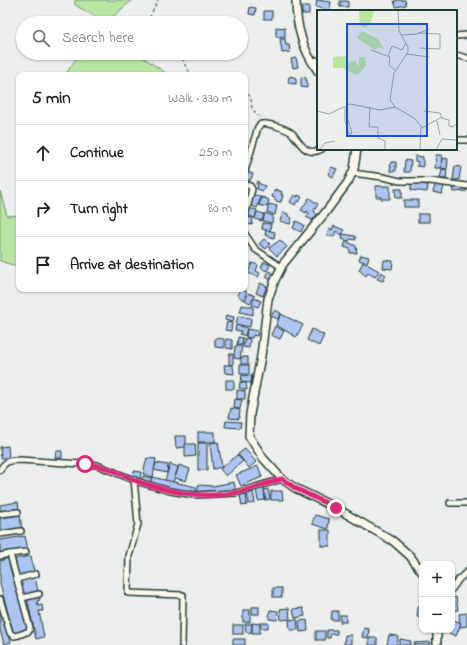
<!DOCTYPE html>
<meta charset="utf-8">
<style>
:root{--surface:#fff;--page:#f6f6f6;--text:#202124;--muted:#757577;--line:#e0e0e0}
body{margin:0;font-family:"Indie Flower",sans-serif;background:var(--page);color:var(--text)}
.controls{position:absolute;right:12px;bottom:12px;display:grid;overflow:hidden;border-radius:8px;box-shadow:0 1px 3px #0004}
.controls button{width:36px;height:36px;display:grid;place-items:center;padding:0;border:0;border-bottom:1px solid var(--line);background:var(--surface);color:var(--text);font:20px sans-serif}
.stop{position:absolute;width:12px;height:12px;margin:-9px;border:3px solid #db2777;border-radius:50%;background:#fff}
.stop.end{background:#db2777;border-color:#fff;box-shadow:0 1px 4px #0008}
.list{margin:0;padding:0;list-style:none}
h2{display:flex;justify-content:space-between;align-items:center;height:52px;margin:0;padding:0 16px;font-size:17px}
h2 small{font-size:13px;font-weight:400;color:var(--muted)}
.list li{display:grid;grid-template-columns:26px 1fr auto;gap:12px;align-items:center;box-sizing:border-box;height:56px;padding:0 16px;border-top:1px solid var(--line)}
.list b{display:block;font-size:15px;white-space:nowrap}
.list em{font-size:13px;font-style:normal;color:var(--muted)}
.icon{flex:none;width:22px;height:22px;fill:none;stroke:currentColor;stroke-width:2;stroke-linecap:round;stroke-linejoin:round}
.map{position:relative;flex:none;width:467px;height:645px;overflow:hidden}
.search{position:absolute;background:var(--surface);box-shadow:0 1px 3px #0004;left:16px;top:16px;width:232px;height:44px;display:flex;align-items:center;gap:10px;box-sizing:border-box;padding:0 14px;border-radius:22px;color:var(--muted);font-size:15px}
.panel{position:absolute;background:var(--surface);box-shadow:0 1px 3px #0004;left:16px;top:72px;width:232px;height:220px;border-radius:8px}
.map>svg:first-child{display:block}
</style>
<div class="map">
<svg width="467" height="645" viewBox="0 0 467 645">
<rect width="100%" height="100%" fill="#eceded"/>
<filter id="ink" filterUnits="userSpaceOnUse"><feTurbulence type="fractalNoise" baseFrequency=".025" numOctaves="2"/><feDisplacementMap in="SourceGraphic" scale="8" xChannelSelector="R" yChannelSelector="G"/><feConvolveMatrix kernelMatrix="1 2 1 2 8 2 1 2 1" color-interpolation-filters="sRGB"/></filter>
<g filter="url(#ink)">
<g fill="#bae5a1" stroke="#6c916a">
<polygon points="75,0 132,0 106,23 75,5"/>
<polygon points="80,53 134,53 141,56 169,75 65,75"/>
<polygon points="0,191 7,216 19,215 19,267 0,261"/>
</g>
<g fill="#afc3f2" stroke="#1f3d34">
<polygon points="317,0 331,2 329,11 316,7"/>
<polygon points="400,0 405,0 406,5 396,7 394,1"/>
<rect x="340" y="1" width="8" height="6"/>
<rect x="302" y="6" width="7" height="8"/>
<polygon points="250,7 256,8 255,15 249,14"/>
<rect x="264" y="11" width="8" height="8"/>
<polygon points="276,27 285,28 285,38 276,37"/>
<polygon points="280,39 285,39 286,45 289,45 290,52 282,53"/>
<polygon points="296,58 298,67 293,68 291,59"/>
<polygon points="291,76 296,78 296,84 288,83 289,77"/>
<polygon points="301,77 306,78 306,80 307,80 307,88 301,87"/>
<polygon points="436,155 442,155 441,168 435,168"/>
<polygon points="415,156 423,157 423,167 417,166 418,162 415,161"/>
<polygon points="442,158 448,159 447,169 441,168"/>
<polygon points="405,160 411,161 410,172 404,172"/>
<polygon points="391,162 396,162 396,171 390,171"/>
<polygon points="455,166 461,167 459,180 453,180"/>
<polygon points="331,167 337,169 333,177 328,174"/>
<polygon points="442,169 447,170 446,179 440,179"/>
<polygon points="248,172 253,174 250,181 245,179"/>
<polygon points="257,181 259,182 258,183 265,186 263,191 257,189 258,185 256,184"/>
<polygon points="411,183 428,185 427,192 411,190"/>
<polygon points="436,183 444,186 442,194 433,192"/>
<polygon points="467,185 467,191 454,192 453,187"/>
<polygon points="376,186 390,186 390,199 381,199 381,197 376,197"/>
<polygon points="275,189 282,192 281,195 283,195 281,202 275,201 275,198 272,197"/>
<polygon points="395,189 402,189 402,198 396,198"/>
<polygon points="252,194 261,197 257,208 249,205"/>
<polygon points="294,195 297,197 298,195 302,197 299,202 297,201 295,205 290,202"/>
<polygon points="262,197 269,200 267,207 259,205"/>
<polygon points="309,198 318,204 314,211 317,215 312,220 306,217 309,213 307,211 306,213 301,210"/>
<rect x="404" y="200" width="14" height="7"/>
<polygon points="269,204 277,206 275,215 267,212"/>
<polygon points="248,208 257,210 255,218 247,215"/>
<polygon points="257,212 264,214 262,221 255,219"/>
<polygon points="283,212 288,214 288,216 292,218 290,224 280,221"/>
<polygon points="265,213 273,216 272,223 263,221"/>
<rect x="418" y="214" width="11" height="8"/>
<polygon points="246,217 253,218 252,225 245,223"/>
<polygon points="296,221 304,225 301,232 293,228"/>
<polygon points="263,223 271,224 270,231 262,229"/>
<polygon points="334,226 344,230 342,235 336,231 334,237 327,235 329,229 332,230"/>
<polygon points="266,230 275,232 274,238 265,235"/>
<polygon points="343,234 355,236 356,240 350,239 349,241 342,239"/>
<polygon points="264,239 270,244 266,249 259,244"/>
<polygon points="280,240 287,247 277,256 269,248"/>
<polygon points="346,241 356,246 357,253 350,253 350,249 344,247"/>
<polygon points="361,255 369,257 367,263 359,260"/>
<polygon points="384,260 393,261 392,269 383,268"/>
<polygon points="264,262 270,265 267,271 261,268"/>
<polygon points="363,262 379,271 375,277 368,273 366,276 359,270"/>
<polygon points="252,263 258,265 256,271 260,273 258,277 248,273"/>
<polygon points="269,271 274,274 271,280 266,277"/>
<polygon points="381,272 386,275 383,281 377,279"/>
<polygon points="260,283 267,286 263,296 256,293"/>
<polygon points="241,289 247,292 243,300 238,295"/>
<polygon points="249,293 255,296 250,303 245,300"/>
<polygon points="254,298 261,301 258,307 252,305"/>
<polygon points="242,305 253,307 253,315 240,312"/>
<polygon points="275,310 281,313 278,319 271,316"/>
<polygon points="281,314 303,325 296,337 276,325"/>
<polygon points="226,315 234,317 233,322 225,320"/>
<polygon points="238,316 251,318 250,327 236,324"/>
<polygon points="227,322 232,323 231,331 225,330"/>
<polygon points="236,325 247,328 245,336 240,334 241,331 235,330"/>
<polygon points="275,326 284,331 280,339 271,335"/>
<polygon points="247,329 258,331 257,336 253,335 252,338 246,337"/>
<polygon points="312,329 324,335 319,346 307,340"/>
<polygon points="238,337 243,338 242,345 237,345"/>
<polygon points="215,338 224,339 224,348 215,347"/>
<polygon points="245,338 250,339 249,348 243,347"/>
<polygon points="226,339 232,340 232,349 226,348"/>
<polygon points="235,346 242,346 240,359 234,358"/>
<polygon points="229,354 233,354 233,365 229,364"/>
<rect x="241" y="357" width="7" height="7"/>
<polygon points="224,365 233,365 234,374 225,373"/>
<rect x="240" y="365" width="9" height="9"/>
<polygon points="242,375 252,376 251,383 241,382"/>
<rect x="226" y="380" width="8" height="9"/>
<polygon points="240,382 246,383 247,390 239,388"/>
<polygon points="237,390 245,391 245,399 237,399"/>
<polygon points="235,399 242,400 240,409 234,408"/>
<polygon points="231,408 240,410 239,419 229,418"/>
<polygon points="226,421 241,422 240,428 225,427"/>
<rect x="198" y="432" width="17" height="10"/>
<polygon points="175,436 186,436 186,447 176,448"/>
<polygon points="218,442 222,467 213,469 210,443"/>
<rect x="198" y="443" width="9" height="27"/>
<polygon points="185,444 195,444 196,456 185,457"/>
<polygon points="8,446 9,458 1,458 0,447"/>
<polygon points="245,449 256,462 249,468 238,454"/>
<polygon points="56,451 62,451 62,458 55,458"/>
<polygon points="237,455 243,461 226,476 220,469"/>
<polygon points="147,458 156,459 153,477 143,474"/>
<polygon points="156,463 168,465 167,473 154,470"/>
<polygon points="170,464 178,467 173,483 165,481"/>
<polygon points="179,465 190,469 186,481 175,478"/>
<polygon points="258,466 262,477 241,486 236,475"/>
<polygon points="134,471 141,472 140,479 133,477"/>
<polygon points="143,476 152,478 150,484 141,482"/>
<polygon points="152,477 196,487 197,494 150,484"/>
<polygon points="234,482 236,493 198,495 198,485 213,486"/>
<polygon points="264,488 265,500 258,501 256,489"/>
<polygon points="268,489 270,499 266,500 264,490"/>
<polygon points="271,491 282,491 283,500 271,500"/>
<polygon points="253,492 255,503 249,504 247,494"/>
<polygon points="246,494 247,505 242,506 240,495"/>
<polygon points="18,502 19,510 0,513 0,505"/>
<polygon points="20,515 22,530 0,533 0,518"/>
<polygon points="315,515 329,519 328,529 312,524"/>
<rect x="321" y="530" width="9" height="16"/>
<polygon points="25,536 28,550 0,555 0,540"/>
<polygon points="31,556 34,572 18,575 15,559"/>
<polygon points="8,558 29,631 14,635 0,584 0,561"/>
<polygon points="35,577 38,591 23,595 19,580"/>
<rect x="273" y="588" width="9" height="9"/>
<polygon points="39,595 40,600 37,601 38,606 42,605 43,611 39,611 44,637 36,639 27,598"/>
<polygon points="456,597 458,610 452,611 452,598"/>
<polygon points="0,603 11,642 4,644 0,630"/>
<rect x="252" y="607" width="7" height="7"/>
<polygon points="418,607 422,607 422,618 417,617"/>
<polygon points="289,608 290,619 281,620 280,609"/>
<polygon points="303,608 305,616 295,618 293,609"/>
<rect x="243" y="610" width="7" height="12"/>
<polygon points="270,610 278,611 277,620 269,619"/>
<polygon points="332,611 338,611 338,620 331,620"/>
<polygon points="467,613 467,626 460,627 459,614"/>
<rect x="340" y="615" width="6" height="7"/>
<polygon points="297,619 298,630 290,630 289,620"/>
<polygon points="452,619 461,623 456,636 442,630 452,630"/>
<polygon points="307,620 308,631 300,632 299,621"/>
<polygon points="252,623 260,624 260,633 252,633"/>
<polygon points="260,623 268,623 268,628 261,628"/>
<polygon points="245,624 252,624 251,633 246,632"/>
<rect x="233" y="625" width="10" height="9"/>
<polygon points="364,628 369,629 368,638 362,637"/>
<polygon points="327,630 337,630 337,634 331,634 330,638 327,638"/>
<rect x="316" y="631" width="9" height="9"/>
<polygon points="345,635 351,635 351,644 344,644"/>
<polygon points="389,635 398,636 397,645 387,645"/>
<rect x="369" y="638" width="8" height="7"/>
<rect x="233" y="639" width="12" height="6"/>
<polygon points="400,639 411,641 410,645 399,645"/>
<polygon points="431,642 430,645 414,645 414,643"/>
</g>
<g fill="none" stroke-linecap="round" stroke-linejoin="round">
<g stroke="#1f3d34" stroke-width="8">
<g id="minor">
<polyline points="456,36 467,35"/>
<polyline points="456,55 467,58"/>
<polyline points="312,61 318,60"/>
<polyline points="456,140 467,140"/>
<path d="M 245,171 L 258,127 L 261,124 C 267,122 287,129 292,133 C 300,142 306,158 322,149"/>
<polyline points="352,173 383,177 400,181 430,181 467,186"/>
<polyline points="245,184 250,186 252,189 245,216"/>
<polyline points="245,234 255,249 281,267"/>
<path d="M 0,470 C 5,461 10,460 20,460 L 97,465 L 139,482 L 170,491 L 195,495 L 236,493 L 282,479"/>
<polyline points="134,479 138,524 129,556 128,593 183,595 182,645"/>
<polyline points="450,503 467,503"/>
<polyline points="0,514 18,512"/>
<polyline points="0,534 21,531"/>
<polyline points="10,554 26,552"/>
<polyline points="0,556 10,554 30,628 29,631 19,635 14,636 10,633 0,599"/>
<polyline points="17,579 36,574"/>
<polyline points="452,589 459,579 467,572"/>
<polyline points="22,598 39,594"/>
</g>
</g>
<g stroke="#1f3d34" stroke-width="10">
<g id="secondary">
<path d="M 296,0 C 296,26 302,49 318,71"/>
<polyline points="357,149 354,169 348,182 325,213 283,264 275,280 268,299 261,356 250,414 249,436 263,458 282,479 295,488 336,508 393,541 410,556 422,572"/>
<polyline points="437,645 437,630"/>
</g>
</g>
<g stroke="#1f3d34" stroke-width="1" stroke-dasharray="3 3" stroke-linecap="butt">
<polyline points="147,23 158,0"/>
<polyline points="180,53 186,67 192,75"/>
<polyline points="245,89 251,98 252,109 260,118"/>
</g>
<use href="#minor" stroke="#fbf7ec" stroke-width="5"/>
<use href="#secondary" stroke="#fbf7ec" stroke-width="7"/>
</g>
</g>
<g fill="none" stroke-linecap="round" stroke-linejoin="round" filter="url(#ink)">
<path stroke="#db2777" stroke-width="5" d="M 85,464 C 107,465 120,475 139,482 C 170,492 202,499 235,493 C 251,490 266,483 282,479 L 295,488 L 336,508"/>
</g>
<g transform="translate(317 10)">
<rect width="140" height="140" fill="#eceded"/>
<path d="M 58,0 L 53,14 L 48,18 L 43,15 L 42,1 ZM 45,21 L 61,29 L 67,39 L 61,37 L 58,40 L 40,28 ZM 29,46 L 31,52 L 38,51 L 42,57 L 42,47 L 48,47 L 49,56 L 40,65 L 25,58 L 16,58 L 16,47 Z" fill="#bae5a1"/>
<path fill="none" stroke="#9aa7a3" stroke-width="1" d="M 81,0 L 82,21 L 91,37 L 91,42 L 77,63 L 73,90 L 78,97 L 97,108 L 104,116 L 103,140M 101,23 L 123,24 L 123,39 L 103,38M 84,25 L 100,24 L 112,19M 54,40 L 73,47 L 72,55 L 78,60M 90,44 L 112,47M 71,46 L 75,36 L 85,40 L 89,33M 28,97 L 28,111 L 32,124M 53,97 L 52,117 L 61,117 L 61,128 L 68,131 L 68,140M 0,101 L 12,104 L 33,94 L 63,100 L 78,97M 107,101 L 123,103 L 125,108 L 132,110 L 132,116 L 136,117 L 140,113M 29,111 L 31,110 L 35,123 L 32,124M 120,111 L 123,125M 105,118 L 125,107M 2,140 L 8,133 L 18,131M 119,140 L 125,129 L 140,130"/>
<path fill="#1d4ed8" fill-opacity="0.15" stroke="#1d4ed8" stroke-width="2" d="M 30,14 L 110,14 L 110,126 L 30,126 Z"/>
<rect width="140" height="140" fill="none" stroke="#1f3d34" stroke-width="2"/>
</g>
</svg>
<div class="controls">
<button>+</button>
<button>−</button>
</div>
<div class="stop" style="left:85px;top:464px"></div>
<div class="stop end" style="left:336px;top:508px"></div>
<div class="search"><svg class="icon" aria-label="search" viewBox="0 0 24 24"><circle cx="10" cy="10" r="6"/><path d="M15 15l6 6"/></svg>Search here</div>
<section class="panel">
<h2>5 min<small>Walk · 330 m</small></h2>
<ul class="list">
<li><svg class="icon" aria-label="ahead" viewBox="0 0 24 24"><path d="M12 20V5M6 11l6-6 6 6"/></svg><div><b>Continue</b></div><em>250 m</em></li>
<li><svg class="icon" aria-label="right" viewBox="0 0 24 24"><path d="M7 20v-9h11M14 6l5 5-5 5"/></svg><div><b>Turn right</b></div><em>80 m</em></li>
<li><svg class="icon" aria-label="arrive" viewBox="0 0 24 24"><path d="M6 21V4h12l-3 4 3 4H6"/></svg><div><b>Arrive at destination</b></div></li>
</ul>
</section>
</div>
